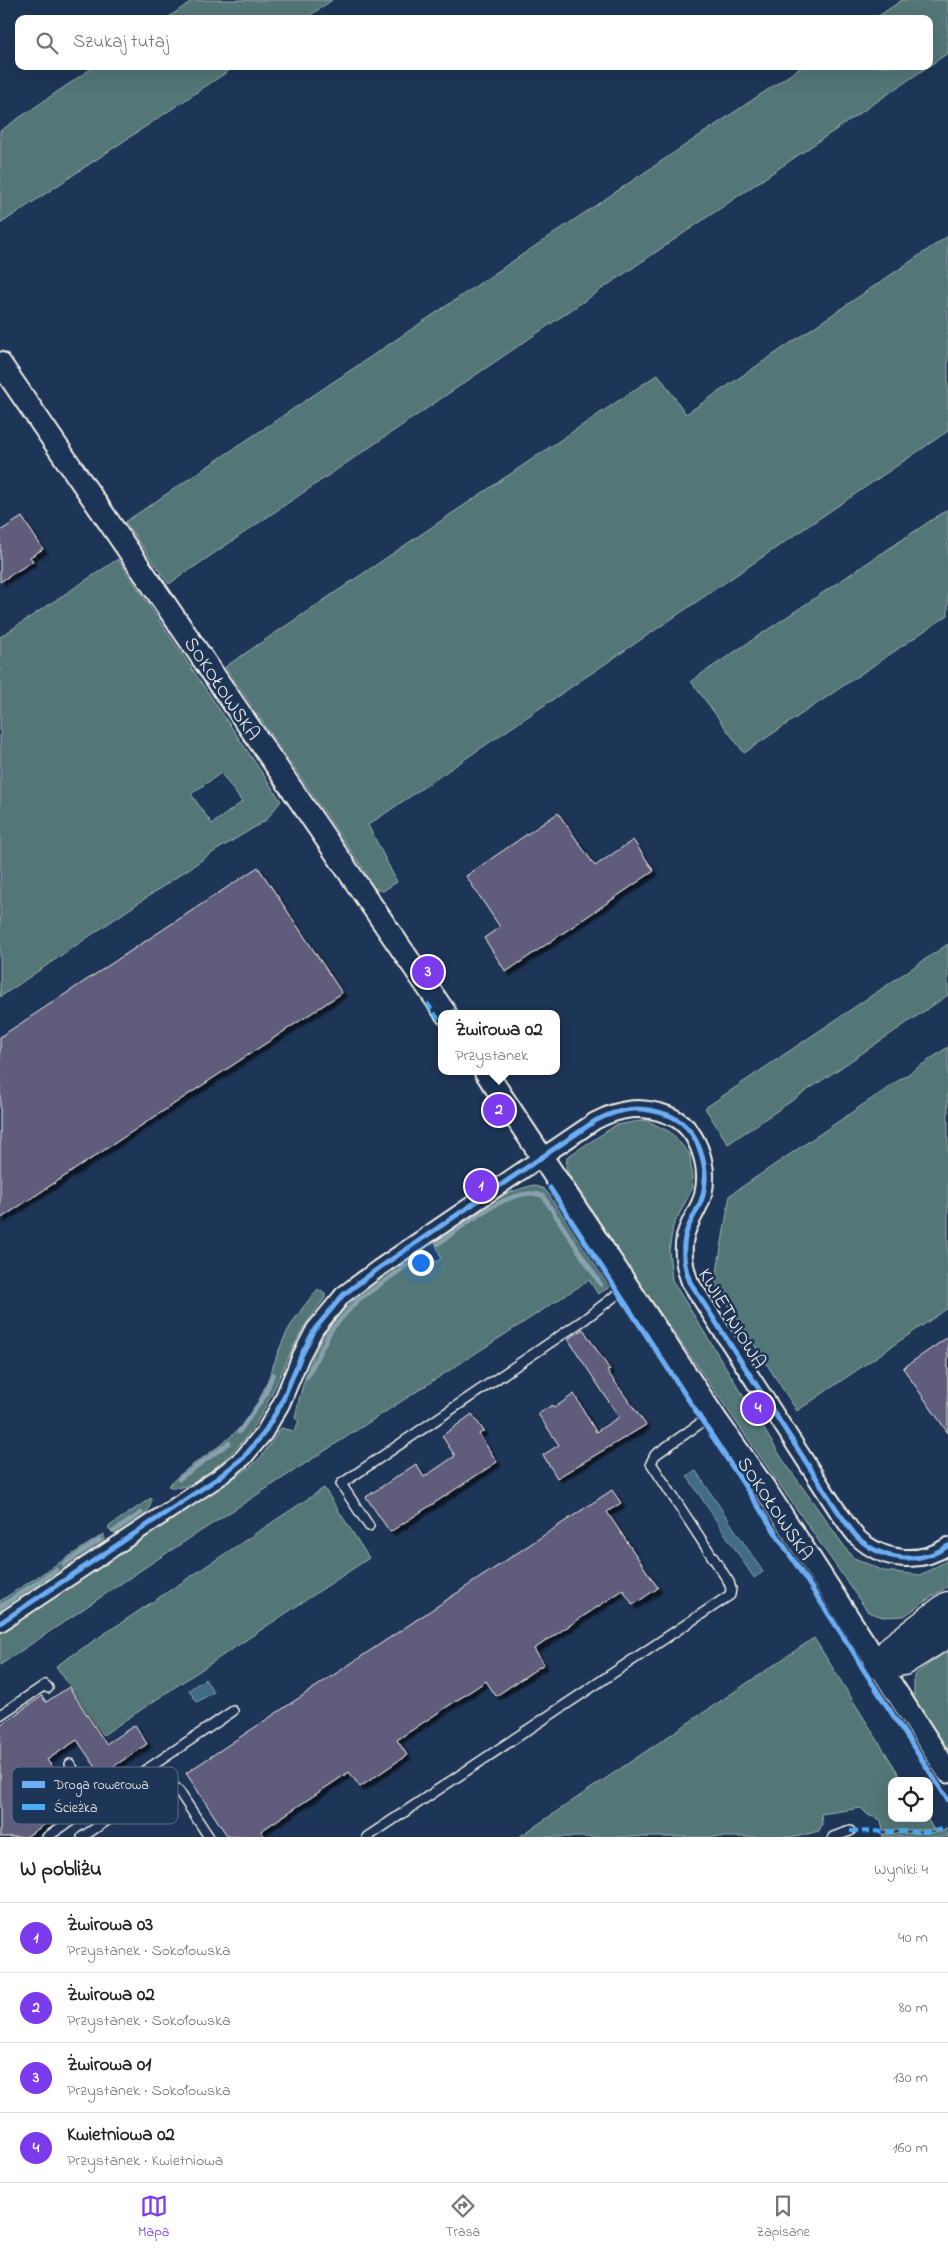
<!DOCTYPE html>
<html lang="pl">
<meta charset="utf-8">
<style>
:root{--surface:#fff;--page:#f6f6f6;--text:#202124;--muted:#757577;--line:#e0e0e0;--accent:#7c3aed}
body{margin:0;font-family:"Indie Flower",sans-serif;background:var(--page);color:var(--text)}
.controls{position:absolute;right:15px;bottom:15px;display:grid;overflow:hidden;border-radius:10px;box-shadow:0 5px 20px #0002}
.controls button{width:45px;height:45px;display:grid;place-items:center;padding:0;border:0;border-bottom:1px solid var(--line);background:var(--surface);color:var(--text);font:25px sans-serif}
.you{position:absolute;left:420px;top:1262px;width:18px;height:18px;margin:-12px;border:4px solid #fff;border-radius:50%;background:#1a73e8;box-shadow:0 0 0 8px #1a73e833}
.badge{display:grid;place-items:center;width:32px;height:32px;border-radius:50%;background:var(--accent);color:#fff;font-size:16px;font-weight:700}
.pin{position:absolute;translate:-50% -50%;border:2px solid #fff;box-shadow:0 1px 5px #0006}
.popup{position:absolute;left:438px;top:1010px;width:122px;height:65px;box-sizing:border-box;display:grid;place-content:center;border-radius:10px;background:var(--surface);filter:drop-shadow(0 1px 4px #0005);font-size:16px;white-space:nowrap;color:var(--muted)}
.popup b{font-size:19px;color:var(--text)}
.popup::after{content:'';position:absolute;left:50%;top:100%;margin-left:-10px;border:10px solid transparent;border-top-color:var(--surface)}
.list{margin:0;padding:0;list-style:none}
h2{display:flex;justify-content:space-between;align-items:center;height:65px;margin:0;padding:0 20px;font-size:21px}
h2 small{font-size:16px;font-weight:400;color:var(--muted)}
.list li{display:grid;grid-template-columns:32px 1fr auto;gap:15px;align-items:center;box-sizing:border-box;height:70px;padding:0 20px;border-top:1px solid var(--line)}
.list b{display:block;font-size:19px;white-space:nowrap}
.list p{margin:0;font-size:16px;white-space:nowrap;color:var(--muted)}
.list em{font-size:16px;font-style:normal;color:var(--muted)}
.icon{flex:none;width:28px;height:28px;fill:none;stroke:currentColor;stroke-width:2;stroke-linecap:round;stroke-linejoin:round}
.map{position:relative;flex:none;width:948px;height:1837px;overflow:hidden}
.search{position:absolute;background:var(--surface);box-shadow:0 5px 20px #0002;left:15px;right:15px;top:15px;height:55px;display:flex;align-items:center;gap:12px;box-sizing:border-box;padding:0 18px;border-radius:10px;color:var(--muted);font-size:19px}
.sheet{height:345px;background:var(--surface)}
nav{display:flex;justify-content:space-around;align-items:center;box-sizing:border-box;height:70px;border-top:1px solid var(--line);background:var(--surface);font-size:14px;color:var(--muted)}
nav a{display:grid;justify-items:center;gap:2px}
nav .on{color:var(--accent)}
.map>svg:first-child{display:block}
</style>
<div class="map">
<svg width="948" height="1837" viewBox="0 0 948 1837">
<defs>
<filter id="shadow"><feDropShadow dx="4" dy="4" stdDeviation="1" flood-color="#0009"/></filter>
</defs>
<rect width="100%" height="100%" fill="#1d3557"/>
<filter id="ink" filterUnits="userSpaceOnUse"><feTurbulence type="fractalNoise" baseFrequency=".02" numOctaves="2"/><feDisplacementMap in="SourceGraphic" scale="10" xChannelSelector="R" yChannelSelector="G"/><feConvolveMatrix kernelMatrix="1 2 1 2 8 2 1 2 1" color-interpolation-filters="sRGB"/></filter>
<g filter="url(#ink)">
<g fill="#537677" stroke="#a4b4b0" fill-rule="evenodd">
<polygon points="193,0 332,0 305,19 166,19"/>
<polygon points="902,0 948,0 948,53 929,66 929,19 874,19"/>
<polygon points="95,66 236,66 0,224 0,131"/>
<polygon points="803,66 929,66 169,584 125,522"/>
<path d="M 948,236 L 948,431 L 368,825 L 397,882 L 383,891 C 372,889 369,884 363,875 L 366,873 L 225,667 L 658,374 L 686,414 Z"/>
<polygon points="948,509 948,615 744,753 691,681"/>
<path d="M 118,559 L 281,801 L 265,821 L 212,853 L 0,997 L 0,637 ZM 221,773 L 242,802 L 212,824 L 191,794 Z"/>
<polygon points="948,944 948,995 728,1144 705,1108"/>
<polygon points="948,1047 948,1308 797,1411 715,1284 730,1195"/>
<polygon points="646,1120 670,1132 690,1154 693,1187 673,1226 669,1251 672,1280 783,1460 852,1557 884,1571 921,1575 948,1560 948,1586 904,1616 883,1617 868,1612 643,1288 569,1175 566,1168 567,1157 616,1125"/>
<path d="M 533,1185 L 544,1189 L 548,1193 L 610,1287 L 598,1294 L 589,1280 L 153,1562 L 0,1665 L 0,1634 L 249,1468 L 261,1457 L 281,1428 L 294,1431 L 299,1421 L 295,1418 C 314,1323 345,1303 420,1251 L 426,1251 L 436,1262 L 441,1258 L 435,1242 L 505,1194 Z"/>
<path d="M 318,1289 L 325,1294 L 325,1298 C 318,1308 309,1318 303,1329 C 270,1387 268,1429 209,1472 C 195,1482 185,1491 168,1486 C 193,1460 227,1447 249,1417 C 268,1390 273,1360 287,1332 C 295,1317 307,1302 318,1289 Z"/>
<polygon points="324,1488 369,1558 103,1735 56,1666"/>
<path d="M 151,1498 C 152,1517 132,1524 118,1534 L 112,1532 L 108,1527 Z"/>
<polygon points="104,1534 104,1542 0,1612 0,1601"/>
<polygon points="814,1638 903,1781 892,1781 892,1818 927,1818 934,1830 883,1830 881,1820 868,1815 861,1808 821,1814 822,1824 819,1831 796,1837 519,1837"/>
<polygon points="948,1650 948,1753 914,1701 914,1675"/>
<polygon points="946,1829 948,1837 883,1837 882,1834 941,1832"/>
</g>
<g fill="#406c85" stroke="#88a1ad">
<polygon points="696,1471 763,1572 754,1578 687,1476"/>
<polygon points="205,1679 214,1692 197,1702 189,1690"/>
</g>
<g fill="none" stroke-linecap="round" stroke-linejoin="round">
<g stroke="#88a1ad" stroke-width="4.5">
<path d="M 438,1244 C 461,1228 515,1182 543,1196 L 601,1285"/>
<polyline points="307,1377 331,1330 357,1301 424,1253"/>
<polyline points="239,1432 265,1395 273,1374"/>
<polyline points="179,1479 229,1443"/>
<polyline points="114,1531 141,1513"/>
<polyline points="64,1564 100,1540"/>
<polyline points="0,1607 56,1570"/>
</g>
</g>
<g fill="#615d7b" stroke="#f4f1e8" filter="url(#shadow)">
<polygon points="22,517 43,549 30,557 33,561 0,582 0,531"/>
<polygon points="558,813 595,866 633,840 654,871 506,972 484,938 500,927 466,876"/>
<polygon points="258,867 342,993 0,1219 0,1037"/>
<polygon points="583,1329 610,1370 607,1371 646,1425 557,1478 543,1455 559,1445 538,1414 552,1405 554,1408 574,1394 596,1432 619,1417 568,1339"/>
<polygon points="948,1337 948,1433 903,1368"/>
<polygon points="472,1414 484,1431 479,1434 497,1462 390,1532 366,1497 416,1464 424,1477 455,1456 442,1436"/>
<polygon points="612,1490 621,1503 607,1512 658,1588 633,1605 623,1590 534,1649 544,1664 496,1696 486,1681 397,1740 407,1755 360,1787 349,1772 261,1831 265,1837 228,1837 186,1773"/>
<polygon points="69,1687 106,1744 135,1725 147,1744 101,1775 77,1740 47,1760 68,1787 67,1790 71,1797 52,1810 56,1817 26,1837 0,1837 0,1725 42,1696 46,1702"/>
</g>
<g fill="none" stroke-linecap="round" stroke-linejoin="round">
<g stroke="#f4f1e8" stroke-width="12">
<g id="service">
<polyline points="369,1526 341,1484 585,1319 628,1286"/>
<polyline points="0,1715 45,1685 48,1688"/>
<polyline points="70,1764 95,1804"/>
<polyline points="47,1837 233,1711"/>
<polyline points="82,1837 164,1783 171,1784 178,1790 209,1837"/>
<polyline points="367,1837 730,1595 731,1589 729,1582 651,1463 655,1455 712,1415"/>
<polyline points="833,1837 850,1831"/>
</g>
</g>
<g stroke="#f4f1e8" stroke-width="20">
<path id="minor" d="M 0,1623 L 218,1478 L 243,1458 L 264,1433 L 281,1404 L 301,1356 L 315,1329 L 343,1295 L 379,1268 L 595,1121 C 620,1108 640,1105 668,1115 C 698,1126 710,1166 703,1195 C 699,1210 688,1222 685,1237 C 682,1253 684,1267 690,1282 L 837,1510 C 844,1519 850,1530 858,1538 C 883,1561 920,1565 948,1546"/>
</g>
<g stroke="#f4f1e8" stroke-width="25">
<g id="tertiary">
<polyline points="0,363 446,1014"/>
<polyline points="485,1071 715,1418 765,1489 948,1772"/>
</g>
</g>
<g stroke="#f4f1e8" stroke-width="31">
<g id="motorway">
<polyline points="887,1664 903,1661 948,1633"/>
<polyline points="879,1665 893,1648 948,1606"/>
</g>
</g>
<use href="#service" stroke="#1d3557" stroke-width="9"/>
<use href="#minor" stroke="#1d3557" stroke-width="16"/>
<use href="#tertiary" stroke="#1d3557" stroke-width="21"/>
<use href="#motorway" stroke="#1d3557" stroke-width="28"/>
<g stroke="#49aef6" stroke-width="4" stroke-dasharray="8 4" stroke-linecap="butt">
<polyline points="427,1003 442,1024"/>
<polyline points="453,1009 456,1014"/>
<polyline points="850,1831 929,1832 946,1828"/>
</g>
<g stroke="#1d3557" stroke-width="8">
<g id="cycleway">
<polyline points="550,1188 854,1653 863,1669 948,1800"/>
<path d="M 0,1623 L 218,1478 L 243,1458 L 264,1433 L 281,1404 L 301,1356 L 315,1329 L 343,1295 L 379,1268 L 595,1121 C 620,1108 640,1105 668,1115 C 698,1126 710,1166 703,1195 C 699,1210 688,1222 685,1237 C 682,1253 684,1267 690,1282 L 837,1510 C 844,1519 850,1530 858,1538 C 883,1561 920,1565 948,1546"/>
</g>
</g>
<use href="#cycleway" stroke="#6dadf4" stroke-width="5"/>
</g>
</g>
<g text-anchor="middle" stroke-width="5" stroke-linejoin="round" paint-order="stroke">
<g font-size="20" fill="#f4f1e8" stroke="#1d3557">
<text transform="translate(223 688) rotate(56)" y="7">SOKOŁOWSKA</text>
<text transform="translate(733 1318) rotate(59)" y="7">KWIETNIOWA</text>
<text transform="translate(776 1508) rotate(56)" y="7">SOKOŁOWSKA</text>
</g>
</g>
<rect x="12" y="1767" width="166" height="57" rx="8" fill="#1d3557" stroke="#5e6d82" stroke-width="1"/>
<rect x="22" y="1781" width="23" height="7" fill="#6dadf4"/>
<rect x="22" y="1804" width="23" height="6" fill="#49aef6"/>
<g font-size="14" fill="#f4f1e8">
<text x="54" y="1789">Droga rowerowa</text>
<text x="54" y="1812">Ścieżka</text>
</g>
</svg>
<div class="controls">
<button><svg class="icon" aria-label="locate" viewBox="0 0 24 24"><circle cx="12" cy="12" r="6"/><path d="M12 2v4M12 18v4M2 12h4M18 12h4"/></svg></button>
</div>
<div class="you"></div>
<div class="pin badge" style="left:481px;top:1186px">1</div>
<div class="pin badge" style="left:499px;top:1110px">2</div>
<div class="popup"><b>Żwirowa 02</b>Przystanek</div>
<div class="pin badge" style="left:428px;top:972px">3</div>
<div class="pin badge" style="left:758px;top:1408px">4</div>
<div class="search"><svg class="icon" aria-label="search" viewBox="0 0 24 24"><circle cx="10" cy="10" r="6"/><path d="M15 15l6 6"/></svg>Szukaj tutaj</div>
</div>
<section class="sheet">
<h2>W pobliżu<small>Wyniki: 4</small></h2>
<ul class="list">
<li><span class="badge">1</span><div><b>Żwirowa 03</b><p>Przystanek · Sokołowska</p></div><em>40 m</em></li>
<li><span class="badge">2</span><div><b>Żwirowa 02</b><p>Przystanek · Sokołowska</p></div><em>80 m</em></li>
<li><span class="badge">3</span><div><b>Żwirowa 01</b><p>Przystanek · Sokołowska</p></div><em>130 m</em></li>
<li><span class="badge">4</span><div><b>Kwietniowa 02</b><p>Przystanek · Kwietniowa</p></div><em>160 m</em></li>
</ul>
</section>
<nav>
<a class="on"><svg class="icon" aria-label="map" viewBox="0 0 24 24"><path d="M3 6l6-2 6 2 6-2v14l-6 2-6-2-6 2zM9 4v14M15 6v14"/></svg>Mapa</a>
<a><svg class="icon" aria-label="directions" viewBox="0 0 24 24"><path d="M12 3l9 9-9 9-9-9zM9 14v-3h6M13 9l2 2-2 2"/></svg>Trasa</a>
<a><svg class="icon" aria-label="saved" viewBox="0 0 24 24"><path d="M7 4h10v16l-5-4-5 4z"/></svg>Zapisane</a>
</nav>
